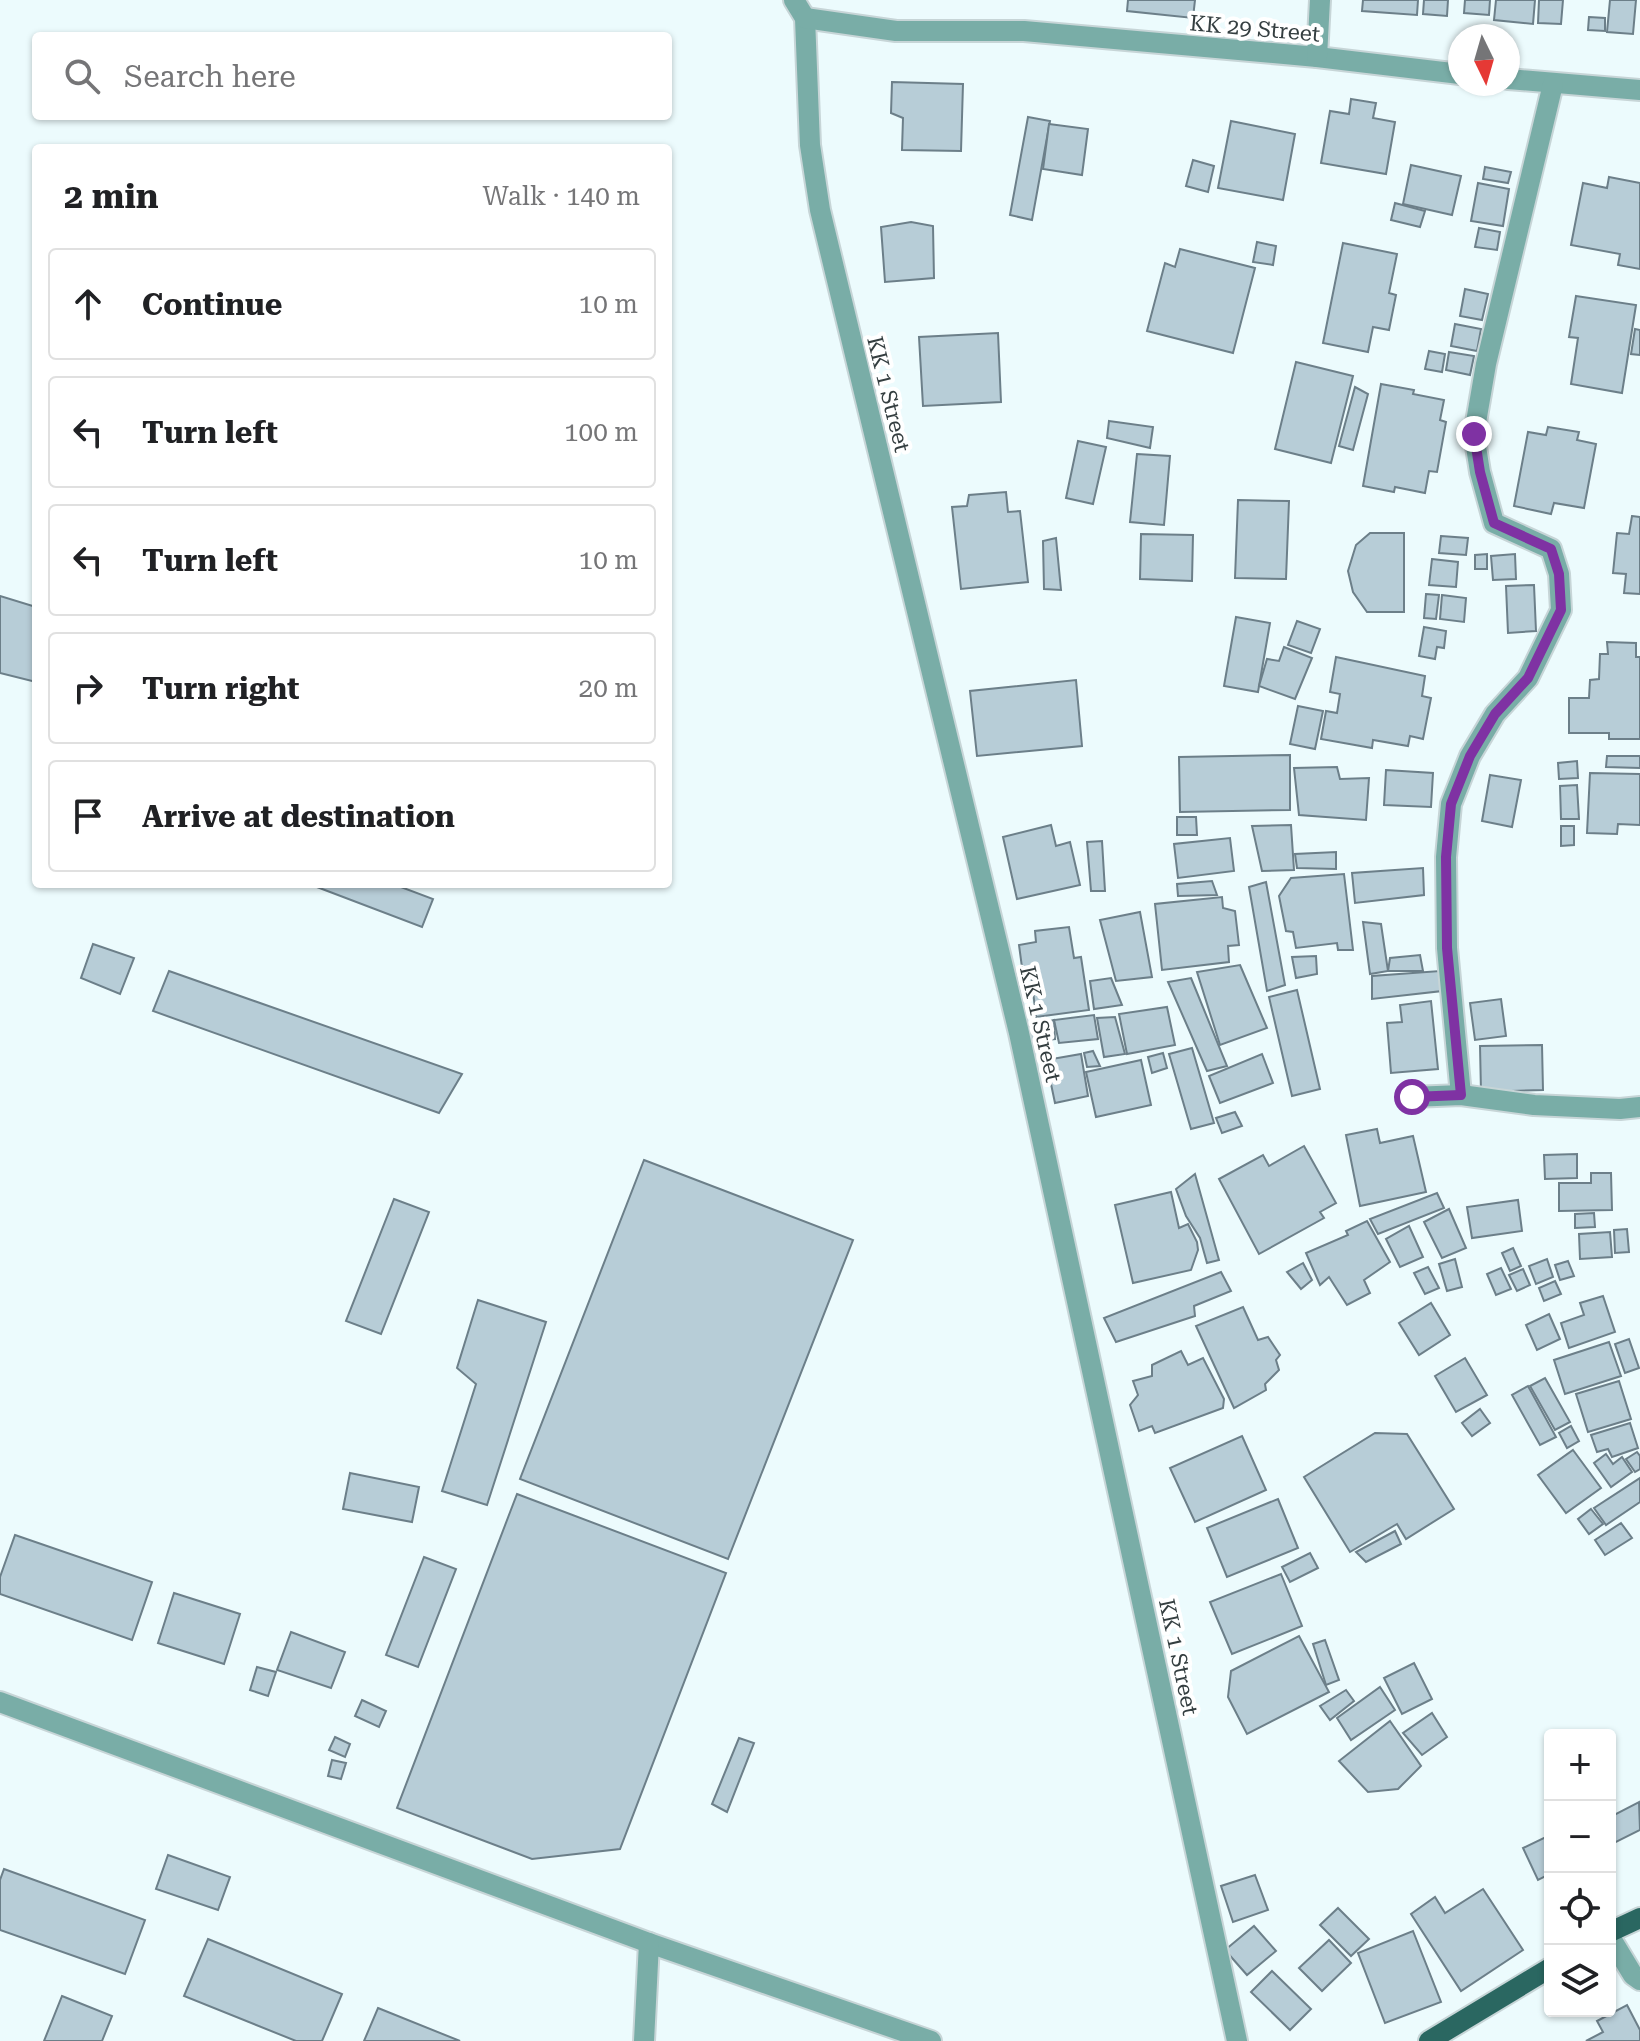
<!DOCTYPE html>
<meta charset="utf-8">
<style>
:root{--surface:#fff;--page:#f6f6f6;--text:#202124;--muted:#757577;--line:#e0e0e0}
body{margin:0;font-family:"Roboto Serif",serif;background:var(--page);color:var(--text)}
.controls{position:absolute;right:24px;bottom:24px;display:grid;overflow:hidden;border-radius:8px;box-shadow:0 2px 6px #0004}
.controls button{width:72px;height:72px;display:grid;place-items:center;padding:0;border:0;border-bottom:2px solid var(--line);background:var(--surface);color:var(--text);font:40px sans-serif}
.compass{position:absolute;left:1448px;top:24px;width:72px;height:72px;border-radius:50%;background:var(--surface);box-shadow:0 2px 6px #0004;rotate:175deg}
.stop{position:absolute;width:24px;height:24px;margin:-18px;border:6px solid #7f32a3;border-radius:50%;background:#fff}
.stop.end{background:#7f32a3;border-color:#fff;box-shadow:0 2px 8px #0008}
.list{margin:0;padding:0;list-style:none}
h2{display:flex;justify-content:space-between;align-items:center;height:104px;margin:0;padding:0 32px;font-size:34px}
h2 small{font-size:26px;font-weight:400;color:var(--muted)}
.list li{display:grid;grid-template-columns:52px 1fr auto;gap:24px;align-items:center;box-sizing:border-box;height:112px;margin:0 16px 16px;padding:0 16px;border:2px solid var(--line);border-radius:8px}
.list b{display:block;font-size:30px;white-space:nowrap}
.list em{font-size:26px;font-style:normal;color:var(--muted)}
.icon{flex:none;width:44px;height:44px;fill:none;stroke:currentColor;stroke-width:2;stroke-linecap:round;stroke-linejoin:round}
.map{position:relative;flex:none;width:1640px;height:2041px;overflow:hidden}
.search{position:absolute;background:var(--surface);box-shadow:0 2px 6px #0004;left:32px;top:32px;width:640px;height:88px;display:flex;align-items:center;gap:20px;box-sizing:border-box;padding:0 28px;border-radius:8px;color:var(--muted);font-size:30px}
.panel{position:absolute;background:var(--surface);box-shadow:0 2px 6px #0004;left:32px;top:144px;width:640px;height:744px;border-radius:8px}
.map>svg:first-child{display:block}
</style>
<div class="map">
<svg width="1640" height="2041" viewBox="0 0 1640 2041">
<rect width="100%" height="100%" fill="#ecfbfd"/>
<g fill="#b7cdd7" stroke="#6c7f89" stroke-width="2">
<polygon points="1128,0 1195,0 1193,18 1127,11"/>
<polygon points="1363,0 1418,0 1417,15 1362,11"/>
<polygon points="1424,0 1448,0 1447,16 1423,14"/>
<polygon points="1465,0 1490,0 1489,15 1464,13"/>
<polygon points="1496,0 1535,0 1533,24 1494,20"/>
<polygon points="1539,0 1563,0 1561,24 1538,23"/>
<polygon points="1610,0 1636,0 1633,34 1607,32"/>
<polygon points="1589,17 1605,18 1605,31 1588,30"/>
<polygon points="892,82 963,84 961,151 902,150 903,118 891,113"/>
<polygon points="1351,99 1376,103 1373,118 1395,122 1386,174 1321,163 1330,111 1349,114"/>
<polygon points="1028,117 1050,121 1032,220 1010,215"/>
<polygon points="1231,121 1295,134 1283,200 1218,188"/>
<polygon points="1049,124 1088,129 1082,175 1043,169"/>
<polygon points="1193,160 1214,166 1208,192 1186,186"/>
<polygon points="1411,165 1461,176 1452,215 1403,204"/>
<polygon points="1485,167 1511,172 1508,183 1483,179"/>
<polygon points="1609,177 1640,183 1640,269 1618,265 1620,254 1571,245 1583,183 1607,188"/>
<polygon points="1478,183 1509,189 1503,226 1471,221"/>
<polygon points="1395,203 1425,211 1420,227 1391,220"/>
<polygon points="911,222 933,226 934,278 885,282 881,227"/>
<polygon points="1479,228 1500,232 1497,250 1475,247"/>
<polygon points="1257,242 1276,246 1273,265 1253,262"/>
<polygon points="1343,243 1397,254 1389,293 1396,295 1389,330 1373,327 1368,352 1323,343"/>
<polygon points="1180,249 1255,268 1233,353 1147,331 1165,263 1175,267"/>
<polygon points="1465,289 1488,294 1482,320 1460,316"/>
<polygon points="1576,296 1636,305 1622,393 1571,384 1578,338 1569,337"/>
<polygon points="1455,324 1481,329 1477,351 1451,346"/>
<polygon points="1635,329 1640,330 1640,355 1631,354"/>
<polygon points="998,333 1001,402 923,406 919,337"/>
<polygon points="1429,351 1445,354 1442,372 1425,369"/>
<polygon points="1449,352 1474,356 1470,375 1446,370"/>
<polygon points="1296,362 1353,376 1331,463 1275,449"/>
<polygon points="1381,384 1414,390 1413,394 1444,400 1440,420 1446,422 1437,472 1429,471 1425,493 1395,487 1394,492 1363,486"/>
<polygon points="1355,387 1368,394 1353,450 1339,446"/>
<polygon points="1109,421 1153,427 1150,448 1107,438"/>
<polygon points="1548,427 1579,432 1577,440 1596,444 1584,508 1554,503 1551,514 1514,506 1528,432 1546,435"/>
<polygon points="1078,441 1106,447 1093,504 1066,498"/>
<polygon points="1137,454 1170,456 1164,525 1130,522"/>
<polygon points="1006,492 1008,512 1020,511 1028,582 961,589 952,507 967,506 969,495"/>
<polygon points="1238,500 1289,501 1286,579 1235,578"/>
<polygon points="1632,516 1640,517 1640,594 1624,593 1626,574 1613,573 1617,533 1629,534"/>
<polygon points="1370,533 1404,533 1404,612 1367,612 1353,592 1348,571 1356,545"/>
<polygon points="1141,534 1193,535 1192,581 1140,579"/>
<polygon points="1441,536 1468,538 1466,555 1439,553"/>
<polygon points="1056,538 1061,590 1044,589 1043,541"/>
<polygon points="1487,554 1487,569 1475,569 1475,555"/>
<polygon points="1515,554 1516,579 1493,580 1491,556"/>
<polygon points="1432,559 1458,562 1456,587 1429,585"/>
<polygon points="1534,585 1536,631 1508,633 1506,586"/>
<polygon points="1426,594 1439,595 1436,619 1424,618"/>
<polygon points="1442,595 1466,598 1464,622 1440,619"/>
<polygon points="0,596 36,607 36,682 0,673"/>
<polygon points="1236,617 1270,623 1258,692 1224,686"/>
<polygon points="1297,621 1320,629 1311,653 1288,645"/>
<polygon points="1424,627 1446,631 1444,648 1437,647 1435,659 1419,656"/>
<polygon points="1607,642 1636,643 1636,657 1640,657 1640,739 1609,739 1609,733 1569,733 1569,698 1589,698 1590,680 1599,679 1600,654 1608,654"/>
<polygon points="1284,647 1312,658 1295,699 1259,686 1267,659 1279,661"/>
<polygon points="1336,657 1425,676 1422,696 1431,698 1423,739 1410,736 1408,746 1373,740 1372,748 1321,739 1326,711 1337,713 1340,694 1330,692"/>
<polygon points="1076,680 1082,746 977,756 970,691"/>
<polygon points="1298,706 1323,711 1315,749 1290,744"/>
<polygon points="1290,755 1290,810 1180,812 1179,757"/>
<polygon points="1607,756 1640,756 1640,768 1606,767"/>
<polygon points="1577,761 1578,778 1559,779 1558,763"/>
<polygon points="1337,767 1340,779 1369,778 1366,820 1299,815 1294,768"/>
<polygon points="1386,770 1433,773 1431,807 1384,805"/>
<polygon points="1590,773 1640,774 1640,825 1618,824 1617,834 1587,833"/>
<polygon points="1490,775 1521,780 1512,827 1482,821"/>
<polygon points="1577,785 1579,819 1561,819 1560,786"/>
<polygon points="1177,817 1196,817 1197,835 1177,835"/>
<polygon points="1051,825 1056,846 1070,842 1080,885 1017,899 1003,837"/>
<polygon points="1291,825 1294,870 1262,871 1252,826"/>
<polygon points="1561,826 1574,826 1574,845 1561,846"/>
<polygon points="1230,838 1234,871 1178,878 1174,844"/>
<polygon points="1102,841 1105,891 1091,891 1087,842"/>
<polygon points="1336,852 1336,869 1297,868 1295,854"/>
<polygon points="1423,868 1424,895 1355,903 1352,873"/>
<polygon points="1344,874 1353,950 1338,950 1337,943 1296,948 1293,932 1286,931 1279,896 1291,878"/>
<polygon points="1212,881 1217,895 1178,896 1177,884"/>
<polygon points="1266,882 1285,985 1267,991 1249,887"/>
<polygon points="309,884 393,884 433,899 422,927"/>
<polygon points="1222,897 1223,908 1235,911 1239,945 1228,946 1229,962 1162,970 1155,904"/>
<polygon points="1140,912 1152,977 1116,981 1100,920"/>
<polygon points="1363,922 1381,924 1388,971 1370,974"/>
<polygon points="1069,927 1074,958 1081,957 1089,1010 1036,1017 1031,974 1023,975 1019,945 1036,942 1035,931"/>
<polygon points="93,944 134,958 120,994 81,978"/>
<polygon points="1420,955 1423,971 1388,971 1390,958"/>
<polygon points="1316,956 1317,974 1296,978 1292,957"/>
<polygon points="1240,965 1267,1028 1220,1045 1197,972"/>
<polygon points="169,971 462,1074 439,1113 153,1011"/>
<polygon points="1440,971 1442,991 1372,999 1372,976"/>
<polygon points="1111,978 1122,1005 1094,1009 1090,981"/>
<polygon points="1191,978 1227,1066 1207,1071 1168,982"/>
<polygon points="1297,990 1320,1089 1292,1096 1269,997"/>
<polygon points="1501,999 1506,1036 1475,1040 1470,1003"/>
<polygon points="1431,1001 1438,1069 1391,1073 1387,1023 1402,1022 1400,1005"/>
<polygon points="1167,1007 1175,1045 1127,1054 1119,1014"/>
<polygon points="1094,1015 1098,1039 1059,1043 1054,1020"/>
<polygon points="1115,1017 1125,1054 1104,1057 1097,1018"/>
<polygon points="1054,1020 1055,1039 1027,1042 1024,1027"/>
<polygon points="1542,1045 1543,1090 1481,1092 1480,1046"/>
<polygon points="1192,1048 1214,1123 1191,1129 1169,1054"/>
<polygon points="1093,1051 1100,1066 1087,1067 1084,1053"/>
<polygon points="1163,1053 1167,1068 1152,1073 1148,1057"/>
<polygon points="1081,1054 1088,1096 1055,1103 1046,1060"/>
<polygon points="1262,1054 1273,1083 1220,1103 1209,1076"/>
<polygon points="1141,1060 1151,1105 1096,1117 1086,1072"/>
<polygon points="1235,1112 1242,1126 1222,1133 1216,1118"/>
<polygon points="1377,1129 1380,1143 1413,1136 1426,1192 1360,1206 1346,1135"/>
<polygon points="1304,1146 1336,1203 1320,1212 1324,1218 1259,1254 1219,1179 1263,1155 1269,1166"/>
<polygon points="1577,1154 1577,1178 1545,1179 1544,1155"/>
<polygon points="644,1160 853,1240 728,1559 520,1479"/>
<polygon points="1591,1173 1611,1173 1612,1210 1559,1211 1559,1183 1591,1183"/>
<polygon points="1195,1174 1219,1260 1207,1263 1200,1238 1186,1216 1176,1189"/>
<polygon points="1171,1192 1179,1228 1188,1224 1197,1242 1198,1250 1191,1270 1133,1283 1115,1205"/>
<polygon points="1437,1193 1444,1208 1378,1234 1370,1219"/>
<polygon points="394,1199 429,1212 381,1334 346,1321"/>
<polygon points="1518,1200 1522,1231 1472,1238 1467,1207"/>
<polygon points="1449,1209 1466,1248 1442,1258 1424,1222"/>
<polygon points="1594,1213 1595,1227 1575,1228 1575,1214"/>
<polygon points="1367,1221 1390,1262 1364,1280 1370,1293 1347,1305 1329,1277 1320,1285 1306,1253 1348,1235 1346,1231"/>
<polygon points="1409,1226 1423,1257 1400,1267 1386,1239"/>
<polygon points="1627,1229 1629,1252 1615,1253 1614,1230"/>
<polygon points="1610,1232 1612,1257 1580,1259 1579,1234"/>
<polygon points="1513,1248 1521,1266 1510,1271 1502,1253"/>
<polygon points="1455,1259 1462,1287 1447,1291 1439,1264"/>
<polygon points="1547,1259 1553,1277 1536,1284 1529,1266"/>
<polygon points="1568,1261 1574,1276 1560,1280 1555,1265"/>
<polygon points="1303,1263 1312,1280 1301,1289 1287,1272"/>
<polygon points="1428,1267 1439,1288 1425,1294 1414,1273"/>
<polygon points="1501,1268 1511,1289 1496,1295 1487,1274"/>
<polygon points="1523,1269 1530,1285 1517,1291 1509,1275"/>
<polygon points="1221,1272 1231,1291 1194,1306 1195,1316 1116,1342 1104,1318"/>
<polygon points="1555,1281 1561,1294 1544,1301 1539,1288"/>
<polygon points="1603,1296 1615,1332 1569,1348 1561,1323 1584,1315 1580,1303"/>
<polygon points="478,1300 546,1322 487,1505 442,1491 476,1384 457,1368"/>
<polygon points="1431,1303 1450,1335 1419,1355 1399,1323"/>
<polygon points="1243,1307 1258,1340 1268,1337 1280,1355 1276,1360 1279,1370 1265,1384 1266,1390 1234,1408 1196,1326"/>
<polygon points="1549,1314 1560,1339 1537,1350 1526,1325"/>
<polygon points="1629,1339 1639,1368 1625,1373 1615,1344"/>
<polygon points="1609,1342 1621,1376 1565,1394 1554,1360"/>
<polygon points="1181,1351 1188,1365 1203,1358 1224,1399 1223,1408 1155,1433 1152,1426 1139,1431 1130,1405 1138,1395 1133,1381 1152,1376 1152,1365"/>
<polygon points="1465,1358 1487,1395 1456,1412 1435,1376"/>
<polygon points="1545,1378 1570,1422 1555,1430 1530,1386"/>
<polygon points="1619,1381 1631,1419 1588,1432 1576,1394"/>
<polygon points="1528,1386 1556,1437 1540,1445 1512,1395"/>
<polygon points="1480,1409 1490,1423 1472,1436 1462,1423"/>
<polygon points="1630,1423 1638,1448 1612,1457 1608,1449 1597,1452 1591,1435"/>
<polygon points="1571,1426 1579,1441 1567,1448 1559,1433"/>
<polygon points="1375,1433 1407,1434 1454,1509 1406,1539 1397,1524 1350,1552 1304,1477"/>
<polygon points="1242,1436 1266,1490 1195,1522 1170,1468"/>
<polygon points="1573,1450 1601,1488 1566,1513 1538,1475"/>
<polygon points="1637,1452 1640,1456 1640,1469 1635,1472 1626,1459"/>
<polygon points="1606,1454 1613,1464 1622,1457 1632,1472 1611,1487 1594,1463"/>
<polygon points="350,1473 419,1487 412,1522 343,1509"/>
<polygon points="1640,1478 1640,1502 1606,1525 1594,1508"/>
<polygon points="517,1494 726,1573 620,1849 532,1859 397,1808"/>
<polygon points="1278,1499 1298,1548 1227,1577 1207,1528"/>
<polygon points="1591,1509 1603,1524 1589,1534 1578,1519"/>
<polygon points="1621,1523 1632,1538 1605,1555 1595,1540"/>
<polygon points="1395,1531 1401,1544 1366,1562 1356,1552"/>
<polygon points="15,1535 152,1582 132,1640 0,1594 0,1577"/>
<polygon points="1310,1553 1318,1568 1290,1582 1282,1567"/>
<polygon points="424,1557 456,1569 418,1667 386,1655"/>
<polygon points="1281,1574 1302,1626 1232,1654 1210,1602"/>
<polygon points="174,1593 240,1614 224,1664 158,1643"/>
<polygon points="291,1632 345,1652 331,1688 277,1670"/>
<polygon points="1299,1636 1329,1692 1247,1734 1228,1697 1231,1671"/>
<polygon points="1325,1640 1339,1680 1326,1685 1313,1644"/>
<polygon points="1414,1663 1432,1699 1402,1714 1384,1678"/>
<polygon points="257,1667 276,1672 268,1696 250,1690"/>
<polygon points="1380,1687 1395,1710 1351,1740 1337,1718"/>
<polygon points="1346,1690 1354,1701 1330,1720 1320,1706"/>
<polygon points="362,1700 386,1711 379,1727 355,1716"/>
<polygon points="1432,1713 1447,1737 1422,1755 1403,1733"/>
<polygon points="1390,1721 1421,1766 1398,1789 1368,1792 1339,1761"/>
<polygon points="335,1737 350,1744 345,1757 329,1750"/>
<polygon points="739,1738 754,1743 727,1812 712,1804"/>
<polygon points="332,1760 346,1763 341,1779 328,1776"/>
<polygon points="1639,1802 1640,1830 1610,1845 1610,1817"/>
<polygon points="1550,1835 1550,1874 1538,1880 1523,1848"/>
<polygon points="168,1855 230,1877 218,1910 156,1889"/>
<polygon points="4,1869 145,1920 125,1974 0,1930 0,1880"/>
<polygon points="1255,1875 1268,1910 1233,1922 1221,1886"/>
<polygon points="1483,1889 1523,1950 1461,1991 1411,1914 1435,1897 1445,1913"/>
<polygon points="1338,1908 1369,1939 1351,1956 1320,1925"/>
<polygon points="1254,1926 1276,1951 1247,1975 1225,1950"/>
<polygon points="1413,1931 1441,2002 1385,2023 1358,1953"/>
<polygon points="208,1939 342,1994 322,2041 296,2041 184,1996"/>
<polygon points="1329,1940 1351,1963 1322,1991 1299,1968"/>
<polygon points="1272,1971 1311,2009 1290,2030 1251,1992"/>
<polygon points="62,1996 112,2016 102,2041 44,2041"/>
<polygon points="1627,2005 1640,2030 1640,2041 1586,2041 1603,2032 1597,2021"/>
<polygon points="378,2008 460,2041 364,2041"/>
</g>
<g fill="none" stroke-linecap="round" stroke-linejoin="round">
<g stroke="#c7d5d7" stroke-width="24">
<g id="minor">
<polyline points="794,0 805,18 810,145 820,210 1019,1033 1237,2041"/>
<polyline points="805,18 896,31 1024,31 1317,57 1460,74"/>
<polyline points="1317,57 1320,0"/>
<polyline points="1508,79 1640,90"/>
<polyline points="1461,1095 1447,948 1446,857 1451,804 1470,756 1495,714 1528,678 1561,610 1559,574 1551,549 1494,523 1480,472 1474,434 1486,364 1553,84"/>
<polyline points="1412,1097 1461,1095 1534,1105 1620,1109 1640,1107"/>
<polyline points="0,1702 649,1943 931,2041"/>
<polyline points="1610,1937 1633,1975 1640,1980"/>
<polyline points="644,2041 649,1943"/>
</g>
</g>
<g stroke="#c7d5d7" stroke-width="24">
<g id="major">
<polyline points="1610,1932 1640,1918"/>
<polyline points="1429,2041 1550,1968"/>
</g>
</g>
<use href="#minor" stroke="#79ada7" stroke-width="20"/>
<use href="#major" stroke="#2a6761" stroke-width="20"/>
</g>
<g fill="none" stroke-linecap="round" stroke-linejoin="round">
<polyline stroke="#7f32a3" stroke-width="10" points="1412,1097 1461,1095 1447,948 1446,857 1451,804 1470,756 1495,714 1528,678 1561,610 1559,574 1551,549 1494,523 1480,472 1474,434"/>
</g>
<g text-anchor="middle" stroke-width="8" stroke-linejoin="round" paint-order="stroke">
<g font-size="22" fill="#343e40" stroke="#fff">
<text transform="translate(1255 28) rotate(5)" y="8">KK 29 Street</text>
<text transform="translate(889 394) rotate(76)" y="8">KK 1 Street</text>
<text transform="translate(1041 1024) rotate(77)" y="8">KK 1 Street</text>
<text transform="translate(1179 1657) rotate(78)" y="8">KK 1 Street</text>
</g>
</g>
</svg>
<div class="controls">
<button>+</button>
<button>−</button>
<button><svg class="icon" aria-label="locate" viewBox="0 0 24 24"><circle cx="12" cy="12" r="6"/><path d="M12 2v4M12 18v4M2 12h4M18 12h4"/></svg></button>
<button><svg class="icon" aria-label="layers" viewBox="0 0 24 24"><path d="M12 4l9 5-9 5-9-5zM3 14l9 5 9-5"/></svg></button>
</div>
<svg class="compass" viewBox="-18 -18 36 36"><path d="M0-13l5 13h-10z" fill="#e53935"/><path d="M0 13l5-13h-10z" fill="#757577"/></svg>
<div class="stop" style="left:1412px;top:1097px"></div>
<div class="stop end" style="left:1474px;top:434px"></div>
<div class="search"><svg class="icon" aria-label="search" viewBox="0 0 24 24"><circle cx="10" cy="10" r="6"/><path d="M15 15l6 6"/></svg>Search here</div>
<section class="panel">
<h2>2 min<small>Walk · 140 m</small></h2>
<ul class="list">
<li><svg class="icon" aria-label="ahead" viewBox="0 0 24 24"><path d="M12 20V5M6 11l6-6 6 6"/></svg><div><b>Continue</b></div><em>10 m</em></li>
<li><svg class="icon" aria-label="left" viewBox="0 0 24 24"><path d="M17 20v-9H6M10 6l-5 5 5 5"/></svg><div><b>Turn left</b></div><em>100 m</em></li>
<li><svg class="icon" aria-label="left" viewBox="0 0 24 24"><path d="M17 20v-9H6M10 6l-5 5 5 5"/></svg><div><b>Turn left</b></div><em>10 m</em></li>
<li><svg class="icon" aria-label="right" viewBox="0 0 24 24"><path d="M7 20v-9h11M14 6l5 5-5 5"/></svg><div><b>Turn right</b></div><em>20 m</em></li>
<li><svg class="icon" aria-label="arrive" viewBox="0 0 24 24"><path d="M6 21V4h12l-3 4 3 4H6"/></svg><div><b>Arrive at destination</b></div></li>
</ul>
</section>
</div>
